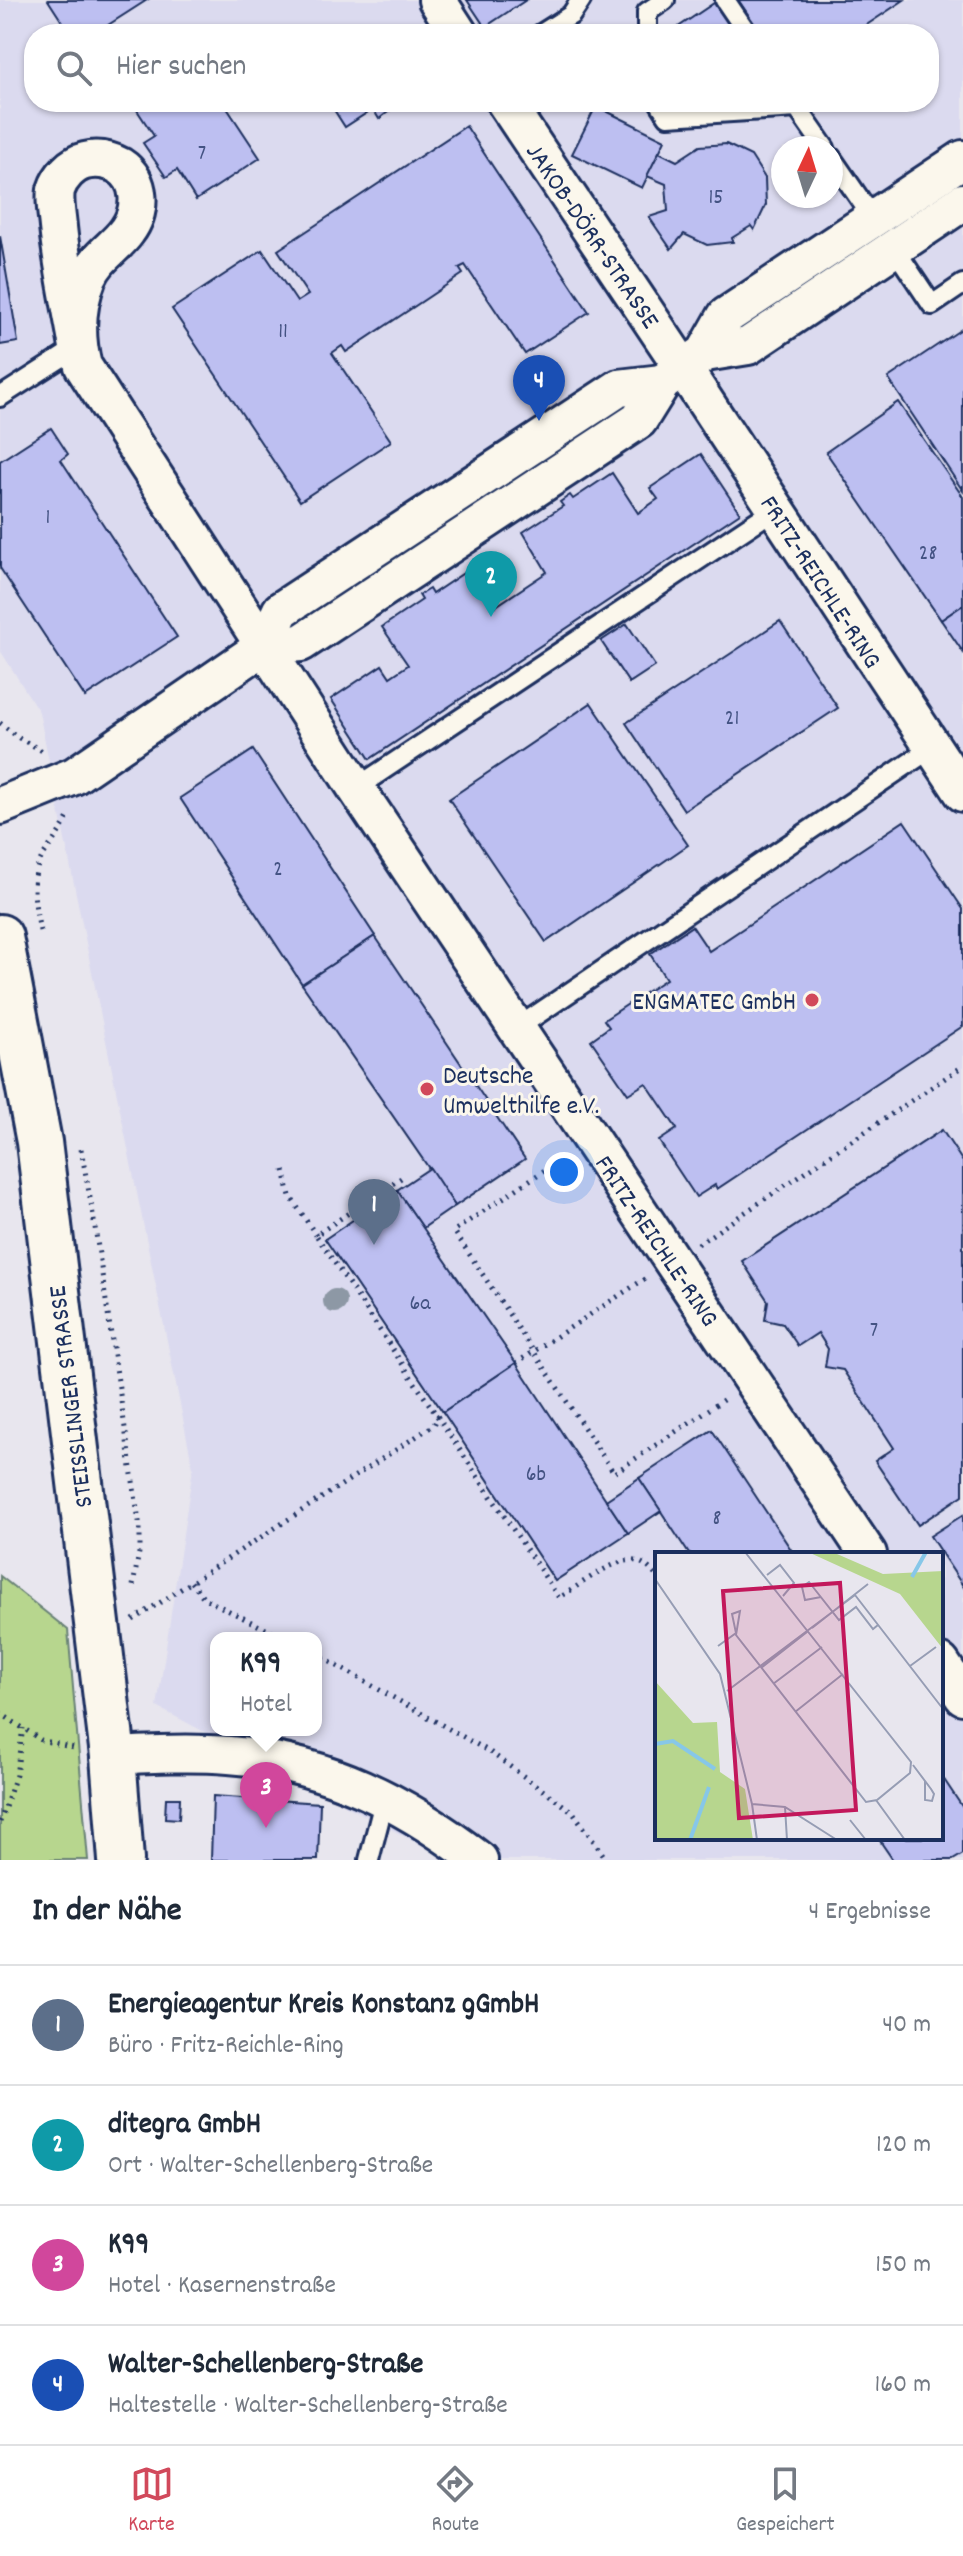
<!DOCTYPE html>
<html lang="de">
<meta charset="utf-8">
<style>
:root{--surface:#fff;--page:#f2f2f3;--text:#1f2937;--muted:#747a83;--line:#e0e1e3;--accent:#d1495b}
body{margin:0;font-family:Dekko,sans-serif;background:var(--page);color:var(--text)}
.compass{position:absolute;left:771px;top:136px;width:72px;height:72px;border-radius:50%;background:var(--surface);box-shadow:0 2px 6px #0004;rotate:4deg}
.you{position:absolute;left:564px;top:1172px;width:28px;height:28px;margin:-20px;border:6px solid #fff;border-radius:50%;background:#1a73e8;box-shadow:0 0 0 12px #1a73e833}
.badge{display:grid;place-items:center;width:52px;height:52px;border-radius:50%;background:var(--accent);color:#fff;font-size:26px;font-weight:700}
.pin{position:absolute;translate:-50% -66px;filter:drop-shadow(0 2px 4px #0008)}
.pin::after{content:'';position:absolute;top:42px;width:28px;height:24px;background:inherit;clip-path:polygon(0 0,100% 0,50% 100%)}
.popup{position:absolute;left:210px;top:1632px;width:112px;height:104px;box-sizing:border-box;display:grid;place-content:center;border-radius:16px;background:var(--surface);filter:drop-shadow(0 2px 6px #0005);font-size:26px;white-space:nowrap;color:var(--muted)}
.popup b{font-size:30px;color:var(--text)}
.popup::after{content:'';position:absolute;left:50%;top:100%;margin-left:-16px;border:16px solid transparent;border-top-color:var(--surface)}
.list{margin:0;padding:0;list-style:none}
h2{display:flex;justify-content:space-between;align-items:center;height:104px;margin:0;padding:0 32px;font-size:34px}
h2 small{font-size:26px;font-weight:400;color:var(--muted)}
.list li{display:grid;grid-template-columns:52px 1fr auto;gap:24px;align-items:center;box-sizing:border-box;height:120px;padding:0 32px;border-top:2px solid var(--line)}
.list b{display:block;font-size:30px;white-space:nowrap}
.list p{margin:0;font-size:26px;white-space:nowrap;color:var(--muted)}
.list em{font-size:26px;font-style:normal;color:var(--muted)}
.icon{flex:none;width:44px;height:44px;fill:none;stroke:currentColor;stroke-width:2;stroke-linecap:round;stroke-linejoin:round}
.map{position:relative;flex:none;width:963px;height:1860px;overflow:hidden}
.search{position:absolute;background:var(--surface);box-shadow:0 2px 6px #0004;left:24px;right:24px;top:24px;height:88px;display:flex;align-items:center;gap:20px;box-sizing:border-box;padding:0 28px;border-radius:32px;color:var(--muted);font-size:30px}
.sheet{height:584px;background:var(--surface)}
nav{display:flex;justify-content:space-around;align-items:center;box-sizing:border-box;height:112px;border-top:2px solid var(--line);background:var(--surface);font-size:22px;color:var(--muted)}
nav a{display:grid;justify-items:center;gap:4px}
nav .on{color:var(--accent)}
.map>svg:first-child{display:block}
</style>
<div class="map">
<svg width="963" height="1860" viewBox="0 0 963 1860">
<rect width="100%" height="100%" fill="#e8e6ee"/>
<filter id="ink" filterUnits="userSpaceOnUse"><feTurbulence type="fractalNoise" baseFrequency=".0125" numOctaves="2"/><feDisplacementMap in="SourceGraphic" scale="16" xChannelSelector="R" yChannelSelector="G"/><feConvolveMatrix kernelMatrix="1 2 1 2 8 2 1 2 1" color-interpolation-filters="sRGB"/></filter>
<g filter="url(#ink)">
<path fill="#dbdaef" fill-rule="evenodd" d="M 0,0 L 963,0 L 963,1860 L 450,1860 L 157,1707 L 193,1468 L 39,712 L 0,650 ZM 34,34 L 929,34 L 929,102 L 34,102 ZM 783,148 L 831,148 L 831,196 L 783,196 ZM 657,1554 L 941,1554 L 941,1838 L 657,1838 ZM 216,1638 L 316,1638 L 316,1730 L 216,1730 Z"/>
<polygon fill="#b7d68e" stroke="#698276" stroke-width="2" points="0,1576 68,1630 88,1860 0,1860"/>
<g fill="#bdbff1" stroke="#1b2f5e" stroke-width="2">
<polygon points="48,0 147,0 94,34 70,34"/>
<polygon points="467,0 526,0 485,27"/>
<polygon points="738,0 904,0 853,34 761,34"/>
<polygon points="717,1 740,34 668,34"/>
<polygon points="142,102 223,102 260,158 196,200 177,170 166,177 143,143 154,136 135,107"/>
<polygon points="329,102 401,102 379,119 373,109 345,127"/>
<polygon points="596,106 665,140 642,188 572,154"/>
<polygon points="466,126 589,312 525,354 465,265 459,268 463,274 346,352 342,346 332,353 391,441 300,501 172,309 262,250 297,302 308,295 278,250"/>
<polygon points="726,144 751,156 765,178 766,205 754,230 751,226 732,238 733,242 707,245 684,234 671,249 649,217 668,211 666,184 647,176 659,152 677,161 700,146"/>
<polygon points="0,236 18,342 0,345"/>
<polygon points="963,328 963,491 888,378"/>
<polygon points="898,402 963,497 963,605 941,620 826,452"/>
<polygon points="51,428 68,454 61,460 177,637 85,697 0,568 0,461"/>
<polygon points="701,454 740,513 370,759 331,699 382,665 390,677 408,665 382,627 422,600 419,595 429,589 432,594 471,568 496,606 547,572 523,532 563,506 560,502 570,495 573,499 612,473 638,513 658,499 650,488"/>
<polygon points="963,605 963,652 941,620"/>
<polygon points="780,621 838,708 684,810 626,723"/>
<polygon points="627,624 655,666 629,683 601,641"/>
<polygon points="591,703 688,845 546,942 449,799"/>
<polygon points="253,750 375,936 302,984 180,798"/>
<polygon points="904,821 963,909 963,1026 717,1189 715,1185 696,1197 659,1141 677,1129 646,1083 628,1094 591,1040 609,1027 604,1020 666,979 650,954 692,926 709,951"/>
<polygon points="375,936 525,1159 455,1206 302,984"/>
<polygon points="942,1130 963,1162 963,1495 918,1525 875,1461 894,1448 843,1370 825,1367 828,1349 818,1333 798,1346 783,1324 765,1320 768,1301 742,1261"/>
<polygon points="430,1168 455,1206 423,1228 397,1190"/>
<polygon points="397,1190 516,1363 443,1412 325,1239"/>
<polygon points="516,1363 628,1533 555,1581 443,1412"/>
<polygon points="712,1430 794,1554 689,1554 639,1478"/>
<polygon points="639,1478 661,1511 628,1533 606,1500"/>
<polygon points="963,1515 963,1586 930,1536"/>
<polygon points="941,1775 963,1808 963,1854 953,1860 893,1860 878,1838 941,1838"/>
<polygon points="213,1796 320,1803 318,1860 211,1860"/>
<polygon points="166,1798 180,1798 179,1819 165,1818"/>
</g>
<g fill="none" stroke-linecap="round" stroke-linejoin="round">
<g stroke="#1b2f5e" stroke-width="24">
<g id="service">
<polyline points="725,0 748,34"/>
<polyline points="541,34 571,15 581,0"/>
<polyline points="647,34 647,12 665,0"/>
<polyline points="659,102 668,116 797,108"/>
<polyline points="793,102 825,148"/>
<polyline points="831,157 877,224"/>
<polyline points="892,245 932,305 963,284"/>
<polyline points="0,397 78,347"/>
<polyline points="356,788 775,509"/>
<polyline points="517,1028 933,747"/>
<polyline points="369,1860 385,1798"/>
</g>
</g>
<g stroke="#1b2f5e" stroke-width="42">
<g id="minor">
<polyline points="437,0 459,34"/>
<polyline points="505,102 683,368 963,793"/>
<path d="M 78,347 C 71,307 62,267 58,227 C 57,215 54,201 56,190 C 60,177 72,164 85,161 C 97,158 109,160 120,166 C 142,180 142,211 127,231 C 115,248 98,255 88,277 C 76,307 75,335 83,366 L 356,788 L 868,1554"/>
<polyline points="705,353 748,346 963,202"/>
<polyline points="264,646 281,610 619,388 662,383"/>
<polyline points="0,806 74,776 264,646 301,643 639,420 662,383 705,353 726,316 963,159"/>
<polyline points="941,1663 963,1696"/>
<path d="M 113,1756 C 152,1754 191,1752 229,1755 C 325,1762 404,1802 479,1860"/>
</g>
</g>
<g stroke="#1b2f5e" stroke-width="50">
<polyline id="tertiary" points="0,937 39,1142 113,1756"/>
</g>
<g stroke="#1b2f5e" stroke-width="50">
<polyline id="secondary" points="113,1756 121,1860"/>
</g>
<g stroke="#1b2f5e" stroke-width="5" stroke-dasharray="2 6" stroke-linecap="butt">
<polyline points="0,723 19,738 46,753"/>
<path d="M 40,931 C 35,905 28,878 44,854 C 53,841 62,830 69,815"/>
<polyline points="81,1149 93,1214 140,1528 140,1547 133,1586"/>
<polyline points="564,1157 454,1231 614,1473 726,1398"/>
<polyline points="284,1170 290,1196 316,1235"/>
<path d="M 401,1178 L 316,1235 L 559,1598 C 577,1587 616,1556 636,1561 C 645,1563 651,1570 657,1577"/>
<polyline points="698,1244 963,1066"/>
<polyline points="516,1363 646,1278"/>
<polyline points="191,1582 205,1599 284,1638"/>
<polyline points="133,1620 434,1425 438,1416 443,1412"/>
<polyline points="316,1654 490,1752 573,1812 607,1860"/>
<polyline points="0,1713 41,1740 74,1748"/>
<polyline points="0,1822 16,1775 23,1728"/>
</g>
<use href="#service" stroke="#fbf7ec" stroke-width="18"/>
<use href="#minor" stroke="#fbf7ec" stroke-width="36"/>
<use href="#tertiary" stroke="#fbf7ec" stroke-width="44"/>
<use href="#secondary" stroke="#fbf7ec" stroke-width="44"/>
</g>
<circle fill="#8d98a5" cx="335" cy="1301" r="12"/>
</g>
<g fill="#d1495b" stroke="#fbf7ec" stroke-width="3">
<circle cx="812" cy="1000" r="8"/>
<circle cx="427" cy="1089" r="8"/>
</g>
<g text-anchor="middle" stroke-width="6" stroke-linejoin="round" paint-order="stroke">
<g font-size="22" fill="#445383">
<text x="202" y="159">7</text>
<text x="716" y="203">15</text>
<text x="283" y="337">11</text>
<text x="48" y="523">1</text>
<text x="928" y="559">28</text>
<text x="732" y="724">21</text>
<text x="278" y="875">2</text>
<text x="420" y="1309">6a</text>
<text x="874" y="1336">7</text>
<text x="536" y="1480">6b</text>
<text x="717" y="1524">8</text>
</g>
<g font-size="26" fill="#1b2f5e" stroke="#fbf7ec">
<text transform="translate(594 235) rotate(56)" y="9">JAKOB-DÖRR-STRASSE</text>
<text transform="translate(822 581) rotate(57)" y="9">FRITZ-REICHLE-RING</text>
<text transform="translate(658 1240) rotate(56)" y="9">FRITZ-REICHLE-RING</text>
<text transform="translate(69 1397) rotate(-97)" y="9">STEISSLINGER STRASSE</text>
</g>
<g font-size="26" fill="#1b2f5e" stroke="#fbf7ec" text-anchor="end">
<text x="796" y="1009">ENGMATEC GmbH</text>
<text x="443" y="1083" text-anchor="start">Deutsche<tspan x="443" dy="30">Umwelthilfe e.V.</tspan></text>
</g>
</g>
<g transform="translate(655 1552)">
<rect width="288" height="288" fill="#e8e6ee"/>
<path d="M 153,0 L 182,2 L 228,22 L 288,19 L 288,97 L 245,42 ZM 0,129 L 38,171 L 62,170 L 65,220 L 90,237 L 98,288 L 0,288 Z" fill="#b7d68e"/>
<path fill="none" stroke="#87c7e8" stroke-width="4" d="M 257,25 L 271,0M 0,192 L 18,189 L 60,217M 35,288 L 54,235"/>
<path fill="none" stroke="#969db4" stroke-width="2" d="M 112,23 L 125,13 L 139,31 L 128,44M 0,27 L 65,122 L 97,252 L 130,255 L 182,288M 200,43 L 288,157M 166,45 L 150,48 L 147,35 L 154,30 L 184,68 L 201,55 L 218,77 L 223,73M 157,76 L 213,32M 63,94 L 81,81 L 77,62 L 85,59 L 81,83 L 211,250 L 222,248 L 255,221 L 256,210 L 90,0M 255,114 L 281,95M 106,116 L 152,80M 118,132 L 167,95M 72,139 L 200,43M 140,160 L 188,122M 258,213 L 276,237 L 279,242 L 277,249 L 270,248 L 270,229M 221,248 L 250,288M 97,252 L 102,288M 130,255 L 132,288M 195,268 L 211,288"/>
<path fill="#c2185b" fill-opacity="0.15" stroke="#c2185b" stroke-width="4" d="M 185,31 L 201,258 L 84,266 L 68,39 Z"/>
<rect width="288" height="288" fill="none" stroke="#1b2f5e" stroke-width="4"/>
</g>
</svg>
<svg class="compass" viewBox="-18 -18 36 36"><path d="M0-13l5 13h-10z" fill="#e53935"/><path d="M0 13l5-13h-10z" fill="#747a83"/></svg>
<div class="you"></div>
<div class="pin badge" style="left:374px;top:1245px;background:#5c6f8a">1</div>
<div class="pin badge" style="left:491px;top:617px;background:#0f9aa8">2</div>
<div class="pin badge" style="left:266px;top:1828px;background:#d1479c">3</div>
<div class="popup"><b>K99</b>Hotel</div>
<div class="pin badge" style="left:539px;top:421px;background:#1a4fb4">4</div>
<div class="search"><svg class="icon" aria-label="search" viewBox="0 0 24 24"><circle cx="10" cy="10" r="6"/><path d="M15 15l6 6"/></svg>Hier suchen</div>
</div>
<section class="sheet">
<h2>In der Nähe<small>4 Ergebnisse</small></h2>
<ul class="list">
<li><span class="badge" style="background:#5c6f8a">1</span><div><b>Energieagentur Kreis Konstanz gGmbH</b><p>Büro · Fritz-Reichle-Ring</p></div><em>40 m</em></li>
<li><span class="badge" style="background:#0f9aa8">2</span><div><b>ditegra GmbH</b><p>Ort · Walter-Schellenberg-Straße</p></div><em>120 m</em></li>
<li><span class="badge" style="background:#d1479c">3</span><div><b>K99</b><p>Hotel · Kasernenstraße</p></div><em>150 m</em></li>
<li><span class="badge" style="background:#1a4fb4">4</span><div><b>Walter-Schellenberg-Straße</b><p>Haltestelle · Walter-Schellenberg-Straße</p></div><em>160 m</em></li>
</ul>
</section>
<nav>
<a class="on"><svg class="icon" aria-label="map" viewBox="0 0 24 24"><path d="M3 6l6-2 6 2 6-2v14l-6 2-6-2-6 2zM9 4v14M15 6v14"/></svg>Karte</a>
<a><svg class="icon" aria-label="directions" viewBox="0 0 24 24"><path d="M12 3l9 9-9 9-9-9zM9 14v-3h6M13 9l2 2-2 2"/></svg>Route</a>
<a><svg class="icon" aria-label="saved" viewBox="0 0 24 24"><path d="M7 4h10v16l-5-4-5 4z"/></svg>Gespeichert</a>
</nav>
